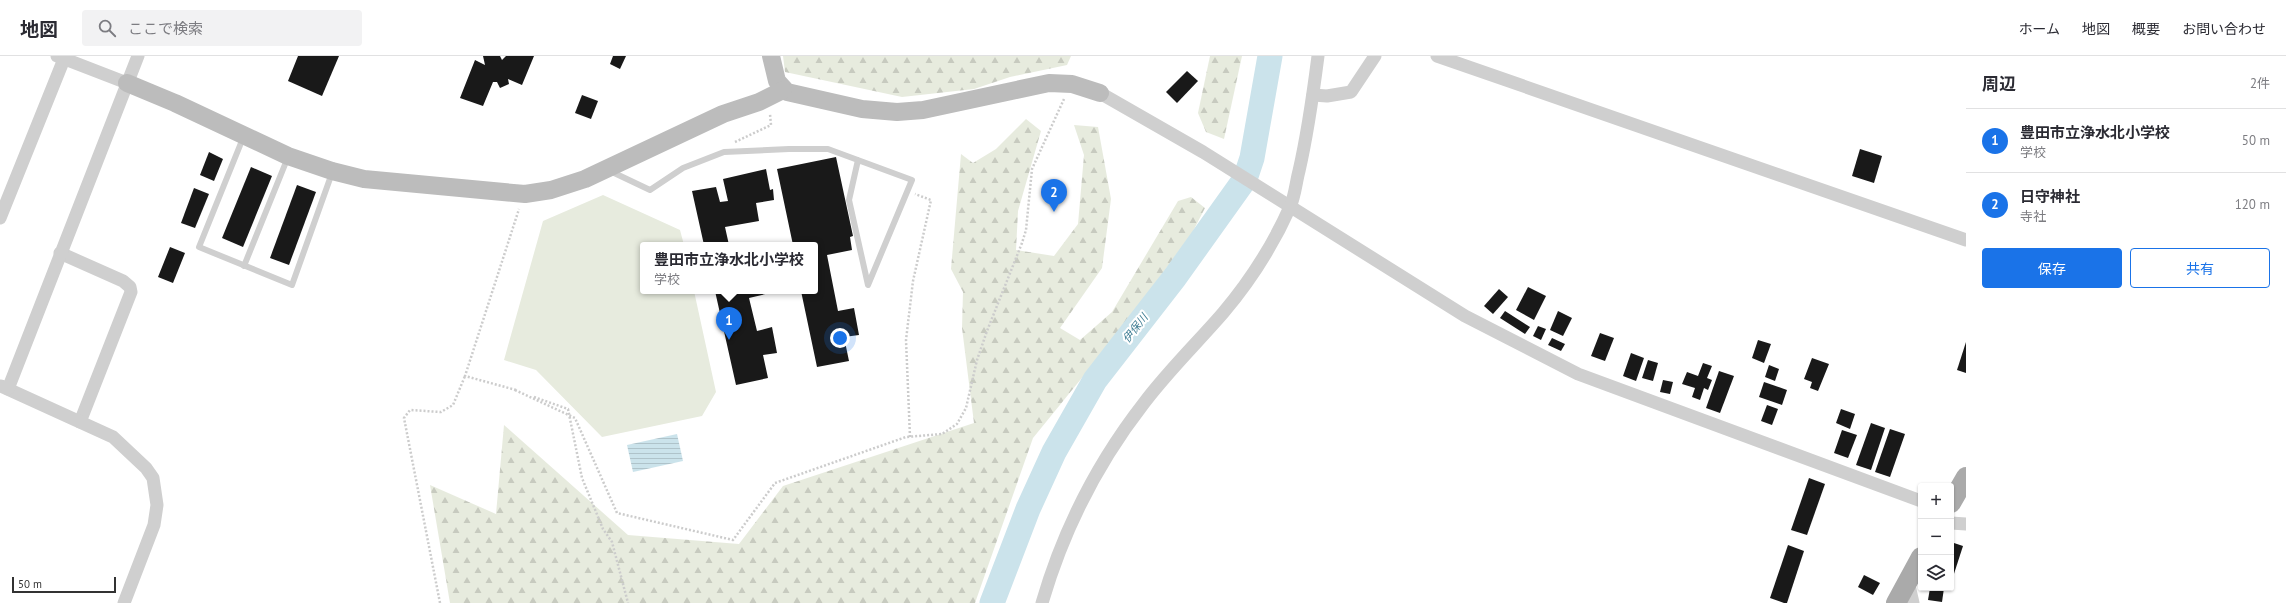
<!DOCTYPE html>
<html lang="ja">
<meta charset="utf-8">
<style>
:root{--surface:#fff;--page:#f2f2f3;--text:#2b2b33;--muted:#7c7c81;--line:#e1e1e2;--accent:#1a73e8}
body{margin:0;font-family:"PT Sans","Noto Sans JP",sans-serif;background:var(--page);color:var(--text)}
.controls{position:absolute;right:12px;bottom:12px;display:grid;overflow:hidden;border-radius:4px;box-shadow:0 1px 3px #0004}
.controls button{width:36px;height:36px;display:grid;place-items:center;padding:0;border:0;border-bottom:1px solid var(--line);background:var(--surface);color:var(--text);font:20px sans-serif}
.scale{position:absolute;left:12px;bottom:10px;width:104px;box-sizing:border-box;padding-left:4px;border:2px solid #323232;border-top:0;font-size:11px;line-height:14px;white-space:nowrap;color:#323232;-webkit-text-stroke:3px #fff;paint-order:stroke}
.you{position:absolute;left:840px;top:282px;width:14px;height:14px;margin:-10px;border:3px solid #fff;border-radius:50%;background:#1a73e8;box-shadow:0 0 0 6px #1a73e833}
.badge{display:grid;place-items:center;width:26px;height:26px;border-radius:50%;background:var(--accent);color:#fff;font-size:13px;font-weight:700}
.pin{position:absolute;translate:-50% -33px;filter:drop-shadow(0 1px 2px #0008)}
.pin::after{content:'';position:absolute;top:21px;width:14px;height:12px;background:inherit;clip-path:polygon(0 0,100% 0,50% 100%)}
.popup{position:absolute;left:640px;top:186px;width:178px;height:52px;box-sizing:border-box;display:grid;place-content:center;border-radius:4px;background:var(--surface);filter:drop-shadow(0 1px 3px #0005);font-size:13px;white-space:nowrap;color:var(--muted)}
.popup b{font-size:15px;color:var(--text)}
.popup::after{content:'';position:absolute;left:50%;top:100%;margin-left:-8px;border:8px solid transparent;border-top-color:var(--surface)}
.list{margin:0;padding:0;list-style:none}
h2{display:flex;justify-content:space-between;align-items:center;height:52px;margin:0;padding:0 16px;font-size:17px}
h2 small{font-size:13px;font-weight:400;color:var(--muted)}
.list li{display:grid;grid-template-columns:26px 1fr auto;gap:12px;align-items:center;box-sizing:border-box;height:64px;padding:0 16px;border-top:1px solid var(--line)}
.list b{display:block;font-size:15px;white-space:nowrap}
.list p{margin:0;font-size:13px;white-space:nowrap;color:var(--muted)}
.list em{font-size:13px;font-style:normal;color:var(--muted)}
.actions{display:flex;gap:8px;padding:12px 16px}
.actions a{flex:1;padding:9px 0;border:1px solid var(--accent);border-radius:4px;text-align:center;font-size:14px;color:var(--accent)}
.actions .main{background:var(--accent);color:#fff}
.icon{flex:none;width:22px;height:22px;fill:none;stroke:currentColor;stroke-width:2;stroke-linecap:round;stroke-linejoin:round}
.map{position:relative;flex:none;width:1966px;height:547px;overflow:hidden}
header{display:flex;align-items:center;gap:24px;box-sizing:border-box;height:56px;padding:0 20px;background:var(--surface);border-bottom:1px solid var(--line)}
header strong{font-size:19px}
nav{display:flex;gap:22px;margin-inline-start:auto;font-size:14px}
.search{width:280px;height:36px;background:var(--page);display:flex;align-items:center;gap:10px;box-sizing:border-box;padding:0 14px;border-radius:4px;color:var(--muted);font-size:15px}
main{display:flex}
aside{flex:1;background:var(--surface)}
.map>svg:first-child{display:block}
</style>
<header>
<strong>地図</strong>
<div class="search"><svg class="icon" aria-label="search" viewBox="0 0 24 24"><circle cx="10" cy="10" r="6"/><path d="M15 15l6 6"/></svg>ここで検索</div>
<nav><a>ホーム</a><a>地図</a><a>概要</a><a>お問い合わせ</a></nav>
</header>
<main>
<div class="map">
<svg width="1966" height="547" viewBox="0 0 1966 547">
<defs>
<pattern id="forest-firs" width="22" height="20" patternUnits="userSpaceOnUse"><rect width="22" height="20" fill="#e7ebde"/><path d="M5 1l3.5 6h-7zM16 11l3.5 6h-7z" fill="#c7cabf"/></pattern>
<pattern id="water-rules" width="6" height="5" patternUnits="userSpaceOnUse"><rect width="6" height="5" fill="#cbe3eb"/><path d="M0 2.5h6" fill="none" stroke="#afc3ca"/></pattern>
</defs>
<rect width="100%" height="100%" fill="#fff"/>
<g fill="url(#forest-firs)">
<polygon points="783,0 1071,0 1067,9 1010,21 974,33 902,41 785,16"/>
<polygon points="1210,0 1242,0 1224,83 1206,76 1198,57"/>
<polygon points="1026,63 1041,75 1018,155 1016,194 1054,200 1078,168 1084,99 1074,69 1098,71 1111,143 1102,212 1060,272 1080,284 1112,256 1178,145 1191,141 1205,152 1191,179 1116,280 1033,382 975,547 450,547 430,429 496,458 504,369 628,479 739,488 783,430 974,367 962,272 963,236 951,213 961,98 973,107 996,93"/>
</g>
<polygon fill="#e7ebde" points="603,139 680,174 684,189 643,189 643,235 694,235 716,336 702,360 602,381 536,314 504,304 543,165"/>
<polygon fill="url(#water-rules)" points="677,378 683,405 633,416 627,389"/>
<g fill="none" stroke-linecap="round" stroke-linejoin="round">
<polyline stroke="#cbe3eb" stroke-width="25" points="992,547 1028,453 1054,396 1095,324 1175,221 1245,123 1252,102 1270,0"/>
</g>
<g fill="#191919">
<polygon points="298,0 339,0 322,40 288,25"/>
<polygon points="483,0 500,0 502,4 506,0 534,0 522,29 508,23 509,28 500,32 497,26 493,26 483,50 460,42 475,4 485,9"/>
<polygon points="613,0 626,0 620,13 610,8"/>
<polygon points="1187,15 1198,25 1177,47 1166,36"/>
<polygon points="582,39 598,45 591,63 575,57"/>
<polygon points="1860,93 1882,100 1874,127 1852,120"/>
<polygon points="209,96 223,103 214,125 200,119"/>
<polygon points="836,101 853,180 850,181 852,194 827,199 838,255 854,252 859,279 844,281 849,305 817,311 801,235 815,235 815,189 793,189 777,113"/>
<polygon points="251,111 272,120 243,191 222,182"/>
<polygon points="766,113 770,134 773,133 774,144 756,147 759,165 725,171 729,189 704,189 692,135 716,131 720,146 728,145 723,123"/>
<polygon points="297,129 316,136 289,209 270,202"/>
<polygon points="194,132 209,138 195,172 181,167"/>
<polygon points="170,191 185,197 173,227 158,221"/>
<polygon points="1528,231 1546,240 1534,264 1516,254"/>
<polygon points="1499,233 1508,241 1493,258 1484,250"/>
<polygon points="715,235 778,235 749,242 757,275 772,271 777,297 763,299 768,322 736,329"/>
<polygon points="1505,255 1530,271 1525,278 1500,262"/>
<polygon points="1558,255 1572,262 1563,280 1550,274"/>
<polygon points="1538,270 1546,273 1541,284 1533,280"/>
<polygon points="1600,277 1614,282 1605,305 1591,300"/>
<polygon points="1552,282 1565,288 1561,295 1548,289"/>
<polygon points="1758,284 1771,288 1764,307 1752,302"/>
<polygon points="1966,286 1966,317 1957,314"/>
<polygon points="1631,297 1644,302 1636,325 1623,320"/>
<polygon points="1812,302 1829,308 1818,335 1810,332 1812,326 1804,323"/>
<polygon points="1648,304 1658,307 1653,325 1642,322"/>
<polygon points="1703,307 1712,310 1707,322 1712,324 1708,334 1704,332 1700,344 1692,341 1695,332 1682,328 1687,316 1698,320"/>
<polygon points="1769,309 1779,313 1775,325 1765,321"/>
<polygon points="1719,315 1734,320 1720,357 1706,352"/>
<polygon points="1663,324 1673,326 1670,338 1660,336"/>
<polygon points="1764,326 1787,334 1782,349 1759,341"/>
<polygon points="1767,349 1778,353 1772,369 1761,365"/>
<polygon points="1841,353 1855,358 1850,373 1836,367"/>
<polygon points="1871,367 1885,372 1871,414 1856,409"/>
<polygon points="1890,373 1905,378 1890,421 1875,416"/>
<polygon points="1842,374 1857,379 1848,402 1834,397"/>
<polygon points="1809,422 1825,428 1807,479 1791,474"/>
<polygon points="1951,486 1963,490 1951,527"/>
<polygon points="1788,489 1804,495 1787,547 1784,547 1770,542"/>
<polygon points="1864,519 1880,527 1873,539 1858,531"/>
<polygon points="1930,532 1944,532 1942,546 1928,544"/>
</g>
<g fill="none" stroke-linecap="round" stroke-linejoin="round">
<g stroke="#ccc" stroke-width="2.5" stroke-dasharray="2 2" stroke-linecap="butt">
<polyline points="735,86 771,69 770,58"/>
<polyline points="515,334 575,362 617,457 733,484 775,427 906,381 942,378 957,368 966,352 977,304 987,275 1022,187 1026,174 1032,113 1064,43"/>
<polyline points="516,334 465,320 519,153"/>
<polyline points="534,341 568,353 582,422 603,473 612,486 628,547"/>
<polyline points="910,381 906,284 913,225 931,144 915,138"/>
<polyline points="440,547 404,362 410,354 441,356 453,349 465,320"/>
</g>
<g stroke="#cfcfcf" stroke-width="6">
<polyline points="243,82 199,191 292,229 332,117"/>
<polyline points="610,115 650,134 683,112 724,96 789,93 828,93 912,124 868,229 849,144 858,104"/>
<polyline points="244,210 288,101"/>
</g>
<g stroke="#cfcfcf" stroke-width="13">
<polyline points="57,0 127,27"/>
<polyline points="1437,0 1966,184"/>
<polyline points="1100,37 1203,96 1465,260 1578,318 1921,445"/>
<polyline points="1313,39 1327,40 1351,36 1375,0"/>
<polyline points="0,162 64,3"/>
<polyline points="60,197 123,225 130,231 131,236 80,366"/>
<polyline points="1,330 113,381 146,412 153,422 157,449 154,469 124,547"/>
<polyline points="8,333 138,0"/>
<polyline points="1951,467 1966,468"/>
<polyline points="1908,525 1913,547"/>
<path d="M 1042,547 C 1063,475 1098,406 1144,347 C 1168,315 1197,287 1223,257 C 1250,225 1273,189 1290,151 C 1295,140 1296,126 1299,115 C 1308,76 1313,39 1318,0"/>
</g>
<g stroke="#bcbcbc" stroke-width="18">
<polyline points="771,0 777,25 787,36 862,53 897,56 923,54 1049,27 1072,28 1100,37"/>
<polyline points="127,27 175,47 288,100 332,115 364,123 525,138 551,134 585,123 723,58 759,46 783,34"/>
</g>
<g stroke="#aaa" stroke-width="20">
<polyline points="1951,447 1966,421"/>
<polyline points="1896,547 1921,501"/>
</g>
</g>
<g text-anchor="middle" stroke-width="4" stroke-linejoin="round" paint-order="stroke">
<g font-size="11" font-style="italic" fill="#407e94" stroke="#fff">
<text transform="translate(1135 272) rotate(-52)" y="4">伊保川</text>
</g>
</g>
</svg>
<div class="controls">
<button>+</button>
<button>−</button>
<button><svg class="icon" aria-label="layers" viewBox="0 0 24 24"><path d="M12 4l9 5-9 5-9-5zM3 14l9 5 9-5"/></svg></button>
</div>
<div class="scale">50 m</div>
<div class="you"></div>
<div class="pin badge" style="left:729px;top:284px">1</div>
<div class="popup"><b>豊田市立浄水北小学校</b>学校</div>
<div class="pin badge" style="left:1054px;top:156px">2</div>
</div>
<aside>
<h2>周辺<small>2件</small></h2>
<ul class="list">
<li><span class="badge">1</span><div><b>豊田市立浄水北小学校</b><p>学校</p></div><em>50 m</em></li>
<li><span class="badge">2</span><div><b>日守神社</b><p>寺社</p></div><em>120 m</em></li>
</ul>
<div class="actions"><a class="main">保存</a><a>共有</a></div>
</aside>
</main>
